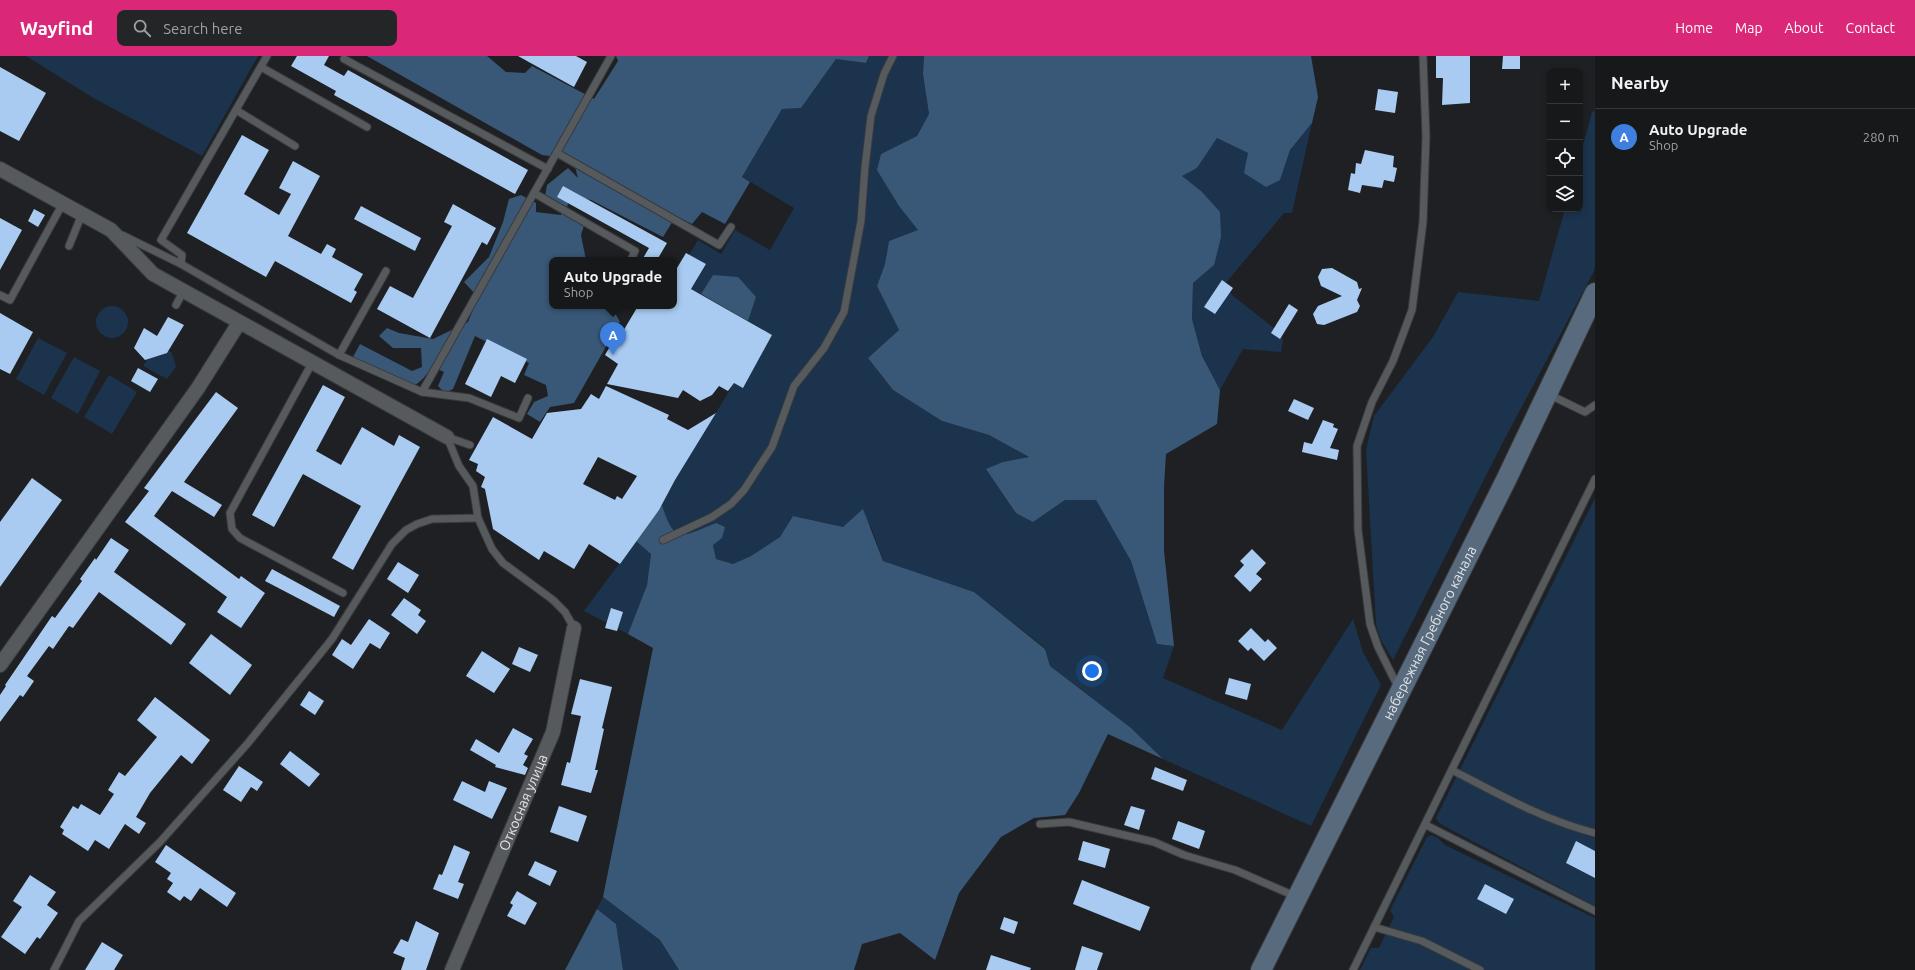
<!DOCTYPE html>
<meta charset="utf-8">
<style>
:root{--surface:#16181a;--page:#232527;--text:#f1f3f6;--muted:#9ea0a2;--line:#353739;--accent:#db2777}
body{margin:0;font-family:Ubuntu,sans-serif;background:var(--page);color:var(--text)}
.controls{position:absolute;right:12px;top:12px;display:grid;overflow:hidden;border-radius:8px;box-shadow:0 2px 6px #0003}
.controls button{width:36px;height:36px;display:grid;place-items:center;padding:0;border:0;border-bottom:1px solid var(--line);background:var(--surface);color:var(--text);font:20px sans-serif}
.you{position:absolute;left:1092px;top:615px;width:14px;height:14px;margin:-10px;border:3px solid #fff;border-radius:50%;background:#1a73e8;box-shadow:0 0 0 6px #1a73e833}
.badge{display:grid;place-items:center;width:26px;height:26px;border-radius:50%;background:var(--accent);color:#fff;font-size:13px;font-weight:700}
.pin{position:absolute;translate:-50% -33px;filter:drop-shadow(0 1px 2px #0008)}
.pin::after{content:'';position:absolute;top:21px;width:14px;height:12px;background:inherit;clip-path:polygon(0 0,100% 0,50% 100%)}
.popup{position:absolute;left:549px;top:201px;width:128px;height:52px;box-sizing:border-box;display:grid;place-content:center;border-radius:8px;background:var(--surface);filter:drop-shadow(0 1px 3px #0005);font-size:13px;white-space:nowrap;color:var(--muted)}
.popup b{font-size:15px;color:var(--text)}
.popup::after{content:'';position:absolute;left:50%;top:100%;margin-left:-8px;border:8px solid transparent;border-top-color:var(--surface)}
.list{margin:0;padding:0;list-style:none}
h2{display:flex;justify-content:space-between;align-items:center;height:52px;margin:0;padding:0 16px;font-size:17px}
h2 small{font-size:13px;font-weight:400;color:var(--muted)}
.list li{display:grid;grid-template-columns:26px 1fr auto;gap:12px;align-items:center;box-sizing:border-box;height:56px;padding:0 16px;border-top:1px solid var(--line)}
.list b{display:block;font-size:15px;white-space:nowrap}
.list p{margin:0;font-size:13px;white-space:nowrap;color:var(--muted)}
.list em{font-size:13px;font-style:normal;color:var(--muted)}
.icon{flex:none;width:22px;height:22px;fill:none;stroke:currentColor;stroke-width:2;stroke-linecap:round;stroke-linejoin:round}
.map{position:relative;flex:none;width:1595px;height:914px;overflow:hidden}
header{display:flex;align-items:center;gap:24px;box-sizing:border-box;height:56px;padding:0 20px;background:var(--accent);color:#fff}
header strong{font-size:19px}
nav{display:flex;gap:22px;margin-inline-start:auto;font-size:14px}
.search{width:280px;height:36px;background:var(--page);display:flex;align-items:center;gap:10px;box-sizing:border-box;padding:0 14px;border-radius:8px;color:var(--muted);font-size:15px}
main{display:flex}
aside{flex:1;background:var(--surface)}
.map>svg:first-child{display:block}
</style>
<header>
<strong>Wayfind</strong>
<div class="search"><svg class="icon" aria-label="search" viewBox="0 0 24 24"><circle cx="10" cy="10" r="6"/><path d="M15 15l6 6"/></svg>Search here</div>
<nav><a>Home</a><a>Map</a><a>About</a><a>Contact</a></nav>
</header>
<main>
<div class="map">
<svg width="1595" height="914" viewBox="0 0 1595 914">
<rect width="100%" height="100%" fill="#1e2023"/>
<g fill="#1b334c">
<polygon points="26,0 258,0 202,100 95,43"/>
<path d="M 869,0 L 924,0 L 923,18 L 929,58 L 917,80 L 881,98 L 899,150 L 919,174 L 889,185 L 885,208 L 877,230 L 899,274 L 868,302 L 893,334 L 942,365 L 989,379 L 1029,401 L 1003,406 L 1033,466 L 1065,444 L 1096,444 L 1131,505 L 1157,588 L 1174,590 L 1163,622 L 1282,674 L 1353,563 L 1363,596 L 1381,629 L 1311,770 L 1163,703 L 1131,672 L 1050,610 L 1045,592 L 974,536 L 883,505 L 871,471 L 843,471 L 793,460 L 780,481 L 751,500 L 733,508 L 716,503 L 713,489 L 716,467 C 682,480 675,490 662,449 L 674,426 L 734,327 L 743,331 L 772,279 L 748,265 L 756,241 L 713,219 L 701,238 L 691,233 L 706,209 L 689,199 L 698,184 L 721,198 L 735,174 L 770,194 L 794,152 L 742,121 L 782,53 L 801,52 L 836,3 L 866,7 Z"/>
<polygon points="1595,54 1595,211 1593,217 1502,388 1393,604 1381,584 1376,568 1366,394 1374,360 1433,281 1458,236 1539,245 1565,153 1580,153 1580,100 1592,56"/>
<polygon points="1312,67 1292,157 1284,157 1225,228 1232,239 1279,276 1283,284 1281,296 1243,293 1220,334 1202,300 1192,263 1193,227 1214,209 1181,120 1197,112 1217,82 1248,97 1280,124 1290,94"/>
<circle cx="112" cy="266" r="16"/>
<polygon points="38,282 67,297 44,339 16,323"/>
<polygon points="158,288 172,297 176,311 167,323 143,310"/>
<polygon points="74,301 100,315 78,358 51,342"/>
<polygon points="109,319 137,336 112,378 84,361"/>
<polygon points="1595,442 1595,795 1576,786 1566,807 1595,822 1595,850 1444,770 1439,767 1436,762"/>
<polygon points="636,485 651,498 647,529 628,578 584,555"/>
<polygon points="1431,779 1438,782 1445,789 1595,862 1595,914 1360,914 1371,892 1379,892 1394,861 1390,854 1427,781"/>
<polygon points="603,841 660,884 679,914 623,914 616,868 597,853"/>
</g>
<g fill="#395878">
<path d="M 367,0 L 487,0 L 506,16 L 525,17 L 532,10 L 594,43 L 618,5 L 616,0 L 869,0 L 866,7 L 836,3 L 801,52 L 782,53 L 742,121 L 750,126 L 725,168 L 702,156 L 692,168 L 676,160 L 663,181 L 591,144 L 570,141 L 567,151 L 586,163 L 581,179 L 586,204 L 552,204 L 552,250 L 614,250 L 614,255 L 620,266 L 574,347 L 550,351 L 540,366 L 527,358 L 534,346 L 548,340 L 546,329 L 524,319 L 529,307 L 475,280 L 453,333 L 445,337 L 438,330 L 444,316 L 433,311 C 426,318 422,326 413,330 C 400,336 365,308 353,301 L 360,288 L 412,315 L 422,311 L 421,292 L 393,292 L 379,280 L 387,272 L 399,277 L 433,283 L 468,266 L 478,241 L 464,226 L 489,201 L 503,166 L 509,143 L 521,139 L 536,147 L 536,156 L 561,159 L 561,149 L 545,140 L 547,129 L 568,112 L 578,122 L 573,103 L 542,99 Z"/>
<polygon points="924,0 1311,0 1318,41 1312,67 1290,94 1280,124 1266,131 1244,117 1248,97 1217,82 1197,112 1182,120 1201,135 1220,156 1221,181 1214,209 1193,227 1192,263 1202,300 1220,334 1217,368 1166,398 1164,430 1164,495 1174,590 1157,588 1131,505 1096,444 1065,444 1033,466 1016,457 986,413 1003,406 1029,401 989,379 942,365 893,334 868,302 899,274 877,230 885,208 889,185 918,174 899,150 877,114 881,98 917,80 929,58 923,18"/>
<polygon points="713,219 738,221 756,241 748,265 701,238"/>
<path d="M 662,449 C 675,490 682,480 716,467 L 725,471 L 722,482 L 713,489 L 716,503 L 733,508 L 751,500 L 780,481 L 793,460 L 843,471 L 863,453 L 883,505 L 974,536 L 1045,593 L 1050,610 L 1131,672 L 1163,703 L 1108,678 L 1079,737 L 1065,759 L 1034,762 L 1001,781 L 959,837 L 935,904 L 900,877 L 862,888 L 854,914 L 679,914 L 660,884 L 603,841 L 653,592 L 628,578 L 647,529 L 651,498 L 636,485 Z"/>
<polygon points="597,853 616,868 623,914 565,914"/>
</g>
<g fill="#a9cbf1" fill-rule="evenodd">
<polygon points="297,0 329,0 324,9 344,20 348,14 528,114 515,138 334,39 336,35 291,10"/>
<polygon points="518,0 576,0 587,6 574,31"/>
<polygon points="1436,0 1470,0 1470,47 1442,49 1443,22 1436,22"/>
<polygon points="1503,0 1520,0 1520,13 1502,13"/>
<polygon points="0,11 46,37 19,85 0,75"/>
<polygon points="1378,33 1398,36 1395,57 1375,54"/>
<polygon points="242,79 269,94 244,138 279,159 291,138 279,132 293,105 320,120 288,180 321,198 327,188 336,193 332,201 363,218 354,234 357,236 351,247 275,205 266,221 187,177"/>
<polygon points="1365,94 1394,100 1393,111 1397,112 1394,126 1384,124 1382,132 1362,129 1360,137 1348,134 1351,117 1355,118 1356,107 1361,108"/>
<polygon points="563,130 667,187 657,204 642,204 649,192 557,141"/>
<polygon points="453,148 496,172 487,189 482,186 430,282 377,253 390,230 413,242 452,170 444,166"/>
<polygon points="361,150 421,182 415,195 354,163"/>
<polygon points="34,153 45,159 38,171 28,165"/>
<polygon points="0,162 22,174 0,214"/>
<polygon points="686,197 706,208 691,233 772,279 743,332 734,327 728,335 719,330 712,339 700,345 683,334 678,342 607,328 618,308 605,299 619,275 622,277 638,250 674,250 674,217"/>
<polygon points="1332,212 1357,226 1359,233 1362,232 1357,244 1360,250 1357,256 1324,269 1317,268 1313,258 1318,250 1342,240 1321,230 1318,221 1322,213"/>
<polygon points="1222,224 1233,232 1215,258 1204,251"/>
<polygon points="1289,248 1298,254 1280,283 1271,277"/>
<polygon points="0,257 33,276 10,318 0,313"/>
<polygon points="168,261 184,269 167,297 145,304 134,292 144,272 157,280"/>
<polygon points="487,283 527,303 515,327 501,320 491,341 465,328"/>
<polygon points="138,312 158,323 150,336 131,325"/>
<polygon points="323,329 345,341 316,395 341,409 362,371 394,390 399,379 420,391 353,514 332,502 361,450 303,418 274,471 252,459"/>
<path d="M 606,330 L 669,359 L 667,363 L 688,374 L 716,357 L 675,424 L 659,454 L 620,508 L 589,488 L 574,513 L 544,495 L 539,504 L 493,473 L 485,433 L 481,431 L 485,421 L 476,415 L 478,408 L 469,404 L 493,361 L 532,383 L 547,357 L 581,353 L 591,338 L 599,343 ZM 598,401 L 637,420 L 622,443 L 617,440 L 615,444 L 583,428 Z"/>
<polygon points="216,336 238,352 184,426 222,449 214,461 172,435 154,460 239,523 241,520 265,537 241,572 217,556 227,541 125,466 149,435 144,432"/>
<polygon points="1294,343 1314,352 1308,364 1288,355"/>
<polygon points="1323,364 1334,368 1333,371 1338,373 1330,392 1339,394 1337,404 1302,396 1304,386 1312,388"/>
<polygon points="32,422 62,444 0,531 0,466"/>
<polygon points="111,482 129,494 114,516 186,568 171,589 99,536 73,572 69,570 53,593 49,590 27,620 34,625 23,641 20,639 0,666 0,639 6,630 5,629 52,560 55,562 82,525 80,523 95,502 96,504"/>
<polygon points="1252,493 1266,507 1256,518 1262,523 1250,536 1234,520 1244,509 1240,505"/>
<polygon points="398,506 419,519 408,537 387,523"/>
<polygon points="272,513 340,550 334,561 265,525"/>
<polygon points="404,542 421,554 418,559 426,565 417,578 391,559"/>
<polygon points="611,552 623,556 617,575 605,572"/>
<polygon points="369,563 390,577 380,593 370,587 353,613 332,599 342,583 351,589"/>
<polygon points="1251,572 1265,586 1268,583 1277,592 1264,605 1251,592 1248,595 1238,585"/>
<polygon points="211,578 252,609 230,639 189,607"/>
<polygon points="519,591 538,599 530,616 512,608"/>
<polygon points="482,595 510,613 494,637 466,620"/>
<polygon points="1229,622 1251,628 1247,644 1225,638"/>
<polygon points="580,623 612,631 602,672 604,673 595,714 598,714 591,737 561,729 567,706 570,707 581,660 571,658"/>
<polygon points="309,635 324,645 315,659 300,649"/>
<polygon points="155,641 210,684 192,708 181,699 150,737 136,761 146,767 139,778 125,768 109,793 95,784 88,795 62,778 64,774 60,771 73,750 78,753 81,748 100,759 114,738 108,734 119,716 125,720 157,681 137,664"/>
<polygon points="513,672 533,683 524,698 528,700 523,709 528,712 525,719 495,711 496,709 470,694 476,683 499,697"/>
<polygon points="290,695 320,718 309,731 280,708"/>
<polygon points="239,710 263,726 257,735 251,731 241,746 223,734"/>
<polygon points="1155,711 1187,724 1183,735 1151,723"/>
<polygon points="462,725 485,736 489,725 507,732 492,763 453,744"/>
<polygon points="559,750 587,760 578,786 550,776"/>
<polygon points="1131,750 1145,754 1139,774 1124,769"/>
<polygon points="1178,765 1205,775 1199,793 1172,783"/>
<polygon points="1083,785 1110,793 1105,812 1078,804"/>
<polygon points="1576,785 1595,795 1595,822 1566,807"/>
<polygon points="166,789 236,837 227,851 200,832 191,845 184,840 180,845 167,836 173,827 167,823 171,817 155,806"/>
<polygon points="454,789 470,796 458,826 464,828 458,843 433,833 439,818 442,819"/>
<polygon points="535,805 557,815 550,830 528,819"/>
<polygon points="30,819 56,836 47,849 58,857 40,883 37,881 25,898 1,881 22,851 13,845"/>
<polygon points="1082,824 1150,851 1140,875 1073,848"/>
<polygon points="1485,828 1514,843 1506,858 1477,843"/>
<polygon points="517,835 537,847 525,869 507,860 513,849 510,847"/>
<polygon points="1004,861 1018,866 1014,878 1000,873"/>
<polygon points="416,865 439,877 426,914 401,914 405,902 393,897 401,883 408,886"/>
<polygon points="102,886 123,899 114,914 85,914"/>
<polygon points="1082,890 1103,897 1097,914 1075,914"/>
<polygon points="991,899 1031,912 1030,914 986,914"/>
</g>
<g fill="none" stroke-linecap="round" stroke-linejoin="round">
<g stroke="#383a3c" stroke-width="9">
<g id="lane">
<polyline points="344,3 548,113"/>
<polyline points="261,11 367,71"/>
<polyline points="236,54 295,90"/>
<polyline points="557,97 719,189 731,171"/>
<polyline points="534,137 635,195 631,204"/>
<polyline points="122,179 181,208 339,299 386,215"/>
<polyline points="69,190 82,158"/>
<polyline points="181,208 182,199 161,184 267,0"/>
<polyline points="0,239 10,244 63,147"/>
<polyline points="176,249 183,236"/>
<polyline points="339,299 422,336 611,0"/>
<polyline points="312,307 230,457 232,473 240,482 343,537"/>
<polyline points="422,336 469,342 519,362 528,342"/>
<polyline points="1548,338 1585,356 1595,349"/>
<polyline points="447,381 459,410 473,430 478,462 492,493 503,507 553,544 565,556 574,572"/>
<polyline points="447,381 470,389"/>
<polyline points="663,484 712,461 731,448 744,434 772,391 794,330 824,292 844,256 861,165 865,111 871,60 884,18 893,0"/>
<polyline points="1399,633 1378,591 1370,568 1358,474 1357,390 1372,346 1393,305 1412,254 1423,166 1426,81 1423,0"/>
<path d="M 1452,714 C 1498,738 1544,764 1595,777"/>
<polyline points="1040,768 1069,766 1154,786 1184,799 1235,814 1297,841"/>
<polyline points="1426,769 1595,855"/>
<polyline points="1374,871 1422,885 1480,914"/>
<polyline points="54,914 79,865 160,786 248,687 332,583 392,488 406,474 417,468 432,463 478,462"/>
<polyline points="1353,914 1595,423"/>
</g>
</g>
<g stroke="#383a3c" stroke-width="16">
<g id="street">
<polyline points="0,113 111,174 153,218 447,381"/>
<polyline points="0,609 198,332 239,267"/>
<path id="s1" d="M 452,914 L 553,676 L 574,572"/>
</g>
</g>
<g stroke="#383a3c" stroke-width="22">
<g id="secondary">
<path id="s2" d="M 1261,914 L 1506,424 L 1595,237"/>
</g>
</g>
<use href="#lane" stroke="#575a5d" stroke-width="7"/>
<use href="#street" stroke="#575a5d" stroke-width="14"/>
<use href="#secondary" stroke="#586a7d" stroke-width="20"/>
</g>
<g text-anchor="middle" stroke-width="4" stroke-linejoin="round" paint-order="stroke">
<g font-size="14" fill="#e3e4e6" stroke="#1e2023">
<text dy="5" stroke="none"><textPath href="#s2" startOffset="377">набережная Гребного канала</textPath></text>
<text dy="5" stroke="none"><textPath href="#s1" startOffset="182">Откосная улица</textPath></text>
</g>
</g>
</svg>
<div class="controls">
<button>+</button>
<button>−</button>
<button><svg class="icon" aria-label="locate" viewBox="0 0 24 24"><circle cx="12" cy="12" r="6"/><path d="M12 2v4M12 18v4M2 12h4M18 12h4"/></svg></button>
<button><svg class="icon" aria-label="layers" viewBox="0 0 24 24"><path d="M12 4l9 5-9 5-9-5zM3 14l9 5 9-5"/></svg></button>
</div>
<div class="you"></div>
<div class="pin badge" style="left:613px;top:299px;background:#3f7fe0">A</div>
<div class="popup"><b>Auto Upgrade</b>Shop</div>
</div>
<aside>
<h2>Nearby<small></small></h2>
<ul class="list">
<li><span class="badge" style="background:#3f7fe0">A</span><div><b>Auto Upgrade</b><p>Shop</p></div><em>280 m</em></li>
</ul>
</aside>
</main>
